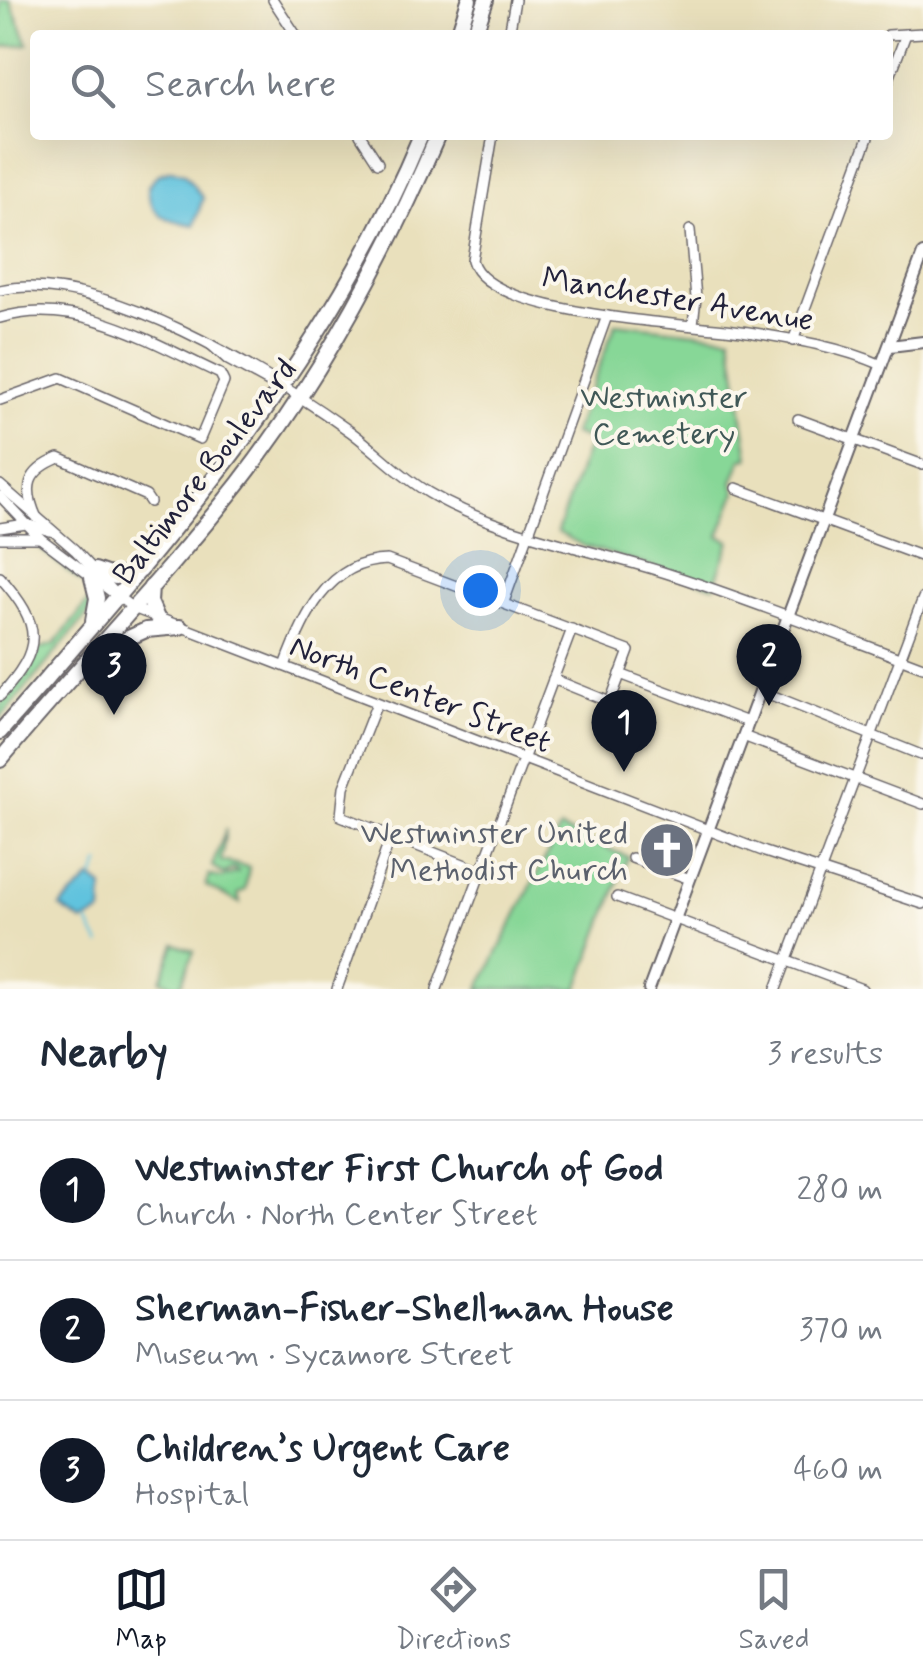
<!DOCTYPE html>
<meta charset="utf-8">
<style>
:root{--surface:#fff;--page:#f6f6f7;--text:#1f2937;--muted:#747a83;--line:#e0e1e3;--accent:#111827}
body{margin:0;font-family:Mynerve,sans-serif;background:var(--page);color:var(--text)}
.you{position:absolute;left:480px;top:590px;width:35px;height:35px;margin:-25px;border:8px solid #fff;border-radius:50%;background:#1a73e8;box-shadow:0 0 0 15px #1a73e833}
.badge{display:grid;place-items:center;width:65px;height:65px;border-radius:50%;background:var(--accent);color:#fff;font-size:32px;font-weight:700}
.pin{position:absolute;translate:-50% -82px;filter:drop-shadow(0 2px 5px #0008)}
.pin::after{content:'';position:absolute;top:52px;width:35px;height:30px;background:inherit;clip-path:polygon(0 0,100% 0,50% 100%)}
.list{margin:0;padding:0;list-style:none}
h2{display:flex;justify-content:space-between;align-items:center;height:130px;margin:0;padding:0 40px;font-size:42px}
h2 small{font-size:32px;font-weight:400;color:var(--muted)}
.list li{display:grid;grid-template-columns:65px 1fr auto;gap:30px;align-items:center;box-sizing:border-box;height:140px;padding:0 40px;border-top:2px solid var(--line)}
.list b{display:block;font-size:38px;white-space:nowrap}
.list p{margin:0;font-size:32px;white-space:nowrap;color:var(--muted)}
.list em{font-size:32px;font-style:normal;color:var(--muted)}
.icon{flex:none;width:55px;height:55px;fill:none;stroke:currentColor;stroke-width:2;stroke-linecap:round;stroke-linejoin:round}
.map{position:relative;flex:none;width:923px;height:989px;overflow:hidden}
.search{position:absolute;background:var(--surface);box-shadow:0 10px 40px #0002;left:30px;right:30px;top:30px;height:110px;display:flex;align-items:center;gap:25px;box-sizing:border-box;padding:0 35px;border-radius:10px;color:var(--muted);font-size:38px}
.sheet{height:550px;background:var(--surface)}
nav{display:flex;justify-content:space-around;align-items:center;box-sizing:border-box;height:140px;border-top:2px solid var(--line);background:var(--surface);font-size:28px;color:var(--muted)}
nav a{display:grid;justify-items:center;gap:5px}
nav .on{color:var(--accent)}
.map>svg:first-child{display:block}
</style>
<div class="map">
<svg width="923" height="989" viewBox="0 0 923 989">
<rect width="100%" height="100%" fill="#fbf7ec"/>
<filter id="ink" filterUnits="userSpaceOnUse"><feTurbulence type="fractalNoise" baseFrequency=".01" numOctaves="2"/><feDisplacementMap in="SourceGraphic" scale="20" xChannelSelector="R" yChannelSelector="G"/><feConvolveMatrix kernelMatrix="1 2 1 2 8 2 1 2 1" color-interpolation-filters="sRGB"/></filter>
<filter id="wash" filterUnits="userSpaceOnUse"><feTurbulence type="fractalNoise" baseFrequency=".0048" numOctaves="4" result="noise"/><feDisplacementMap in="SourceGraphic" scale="40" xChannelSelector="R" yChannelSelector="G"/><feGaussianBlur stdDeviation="2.25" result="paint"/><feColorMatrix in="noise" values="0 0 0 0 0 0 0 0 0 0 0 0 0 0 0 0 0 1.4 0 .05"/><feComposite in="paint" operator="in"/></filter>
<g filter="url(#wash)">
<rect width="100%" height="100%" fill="#e9e0bc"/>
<g fill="#87d797" stroke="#547c69" stroke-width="2.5">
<polygon points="0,0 10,0 28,44 0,47"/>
<polygon points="616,323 731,336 749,458 742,459 733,482 736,493 719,536 730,541 714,586 584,546 557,532 590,440 573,434"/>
<path d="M 31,541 C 57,553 90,580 94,607 L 0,719 L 0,705 L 30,670 L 38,649 L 55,644 L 91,598 L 85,585 Z"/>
<polygon points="226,829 221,861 249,867 245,890 238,894 240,903 206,886 209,875 221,878 238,872 234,868 223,874 212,866"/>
<polygon points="560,829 628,857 578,989 479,989"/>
<polygon points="175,944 194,951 180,987 161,980"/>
</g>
<g fill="#60c3de" stroke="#41728c" stroke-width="2.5">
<path d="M 171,170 L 184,174 L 203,198 L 194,225 C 172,220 149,221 148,186 L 157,175 Z"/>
<polygon points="91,878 103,887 102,913 83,922 60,907"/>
</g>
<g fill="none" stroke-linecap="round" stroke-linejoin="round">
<g stroke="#60c3de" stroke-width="2.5">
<polyline points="94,878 100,863"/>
<polyline points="88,922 100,945"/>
</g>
</g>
</g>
<g filter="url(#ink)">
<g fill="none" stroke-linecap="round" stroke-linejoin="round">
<g stroke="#686468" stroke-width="12">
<g id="minor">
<polyline points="273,0 296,35"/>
<polyline points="509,35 515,0"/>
<polyline points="888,35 923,33"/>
<polyline points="888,82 906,34"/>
<polyline points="360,135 378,163"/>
<path d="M 493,135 L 472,260 C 486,318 696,323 748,332 C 793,339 841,347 882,365"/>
<polyline points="690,230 696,298 693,324"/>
<path d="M 0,290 C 102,268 270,374 351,432 C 378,452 400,476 429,493 C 500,535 588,548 666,573 C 753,601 838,635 923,667"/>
<path d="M 0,318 C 77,295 153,343 220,374 L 224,382 L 200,439 L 61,378 L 0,400"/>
<polyline points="793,341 869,135"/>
<polyline points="210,344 228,360 281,389"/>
<polyline points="798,419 923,465"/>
<polyline points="0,485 75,550 118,596"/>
<polyline points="736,488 923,557"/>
<polyline points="0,496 40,538 133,608 765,852 923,904"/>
<path d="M 37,518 C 23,487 27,471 59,458 L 146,496 L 150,502"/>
<polyline points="0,528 26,524 50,531"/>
<polyline points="0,538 40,538"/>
<path d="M 0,577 C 43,626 43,648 0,696"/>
<polyline points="504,602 607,316"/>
<path d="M 285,666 C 302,620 327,561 387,560 L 629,651 L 610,702 L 553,679"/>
<polyline points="620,674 748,722"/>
<polyline points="761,691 921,755"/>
<polyline points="377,703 344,787 341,816 481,871"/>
<polyline points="743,736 923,804"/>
<polyline points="632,858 690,879"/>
<polyline points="617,897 862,989"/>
<polyline points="337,989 390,839"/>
<polyline points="437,989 572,629"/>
<polyline points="776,989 923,598"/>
</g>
</g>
<g stroke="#686468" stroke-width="14">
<g id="major">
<polyline points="890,346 923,342"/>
<polyline points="649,989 923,254"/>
</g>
</g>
<g stroke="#686468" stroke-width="18">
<g id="highway">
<polyline points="458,35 469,0"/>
<polyline points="474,35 486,0"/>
<polyline points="95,570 115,577 141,570"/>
<polyline points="92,578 97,598 93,621"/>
<polyline points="151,587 150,602 157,618"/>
<polyline points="102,650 146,630 180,627"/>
<path d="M 0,732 C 162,546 325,366 421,135"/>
<path d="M 0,760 C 78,667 163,579 238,484 C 321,377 385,259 438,135"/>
</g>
</g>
<use href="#minor" stroke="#fff" stroke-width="9"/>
<use href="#major" stroke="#fff" stroke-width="10"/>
<use href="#highway" stroke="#fff" stroke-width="14"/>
</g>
</g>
<defs>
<g id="church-disc" transform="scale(2.875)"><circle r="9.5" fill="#6b7280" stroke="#fbf7ec"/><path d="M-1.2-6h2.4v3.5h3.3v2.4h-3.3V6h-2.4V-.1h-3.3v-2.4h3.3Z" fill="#fff"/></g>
</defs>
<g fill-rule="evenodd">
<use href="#church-disc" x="667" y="850"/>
</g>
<g text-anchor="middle" stroke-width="8" stroke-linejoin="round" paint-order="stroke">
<g font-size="32" fill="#22223b" stroke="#fbf7ec">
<text transform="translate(678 298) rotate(9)" y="11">Manchester Avenue</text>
<text transform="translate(204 471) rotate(-52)" y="11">Baltimore Boulevard</text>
<text transform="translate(421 693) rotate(21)" y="11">North Center Street</text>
</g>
<g font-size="32" fill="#405857" stroke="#fbf7ec">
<text x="664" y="407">Westminster<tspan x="664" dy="37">Cemetery</tspan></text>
</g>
<g font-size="32" fill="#5b616d" stroke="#fbf7ec" text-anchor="end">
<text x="628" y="843">Westminster United<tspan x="628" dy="37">Methodist Church</tspan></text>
</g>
</g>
</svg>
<div class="you"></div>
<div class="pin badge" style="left:624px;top:772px">1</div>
<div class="pin badge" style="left:769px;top:706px">2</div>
<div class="pin badge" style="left:114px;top:715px">3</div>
<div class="search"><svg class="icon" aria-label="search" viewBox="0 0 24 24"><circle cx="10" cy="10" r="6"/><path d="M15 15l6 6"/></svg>Search here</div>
</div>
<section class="sheet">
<h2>Nearby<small>3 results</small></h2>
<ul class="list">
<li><span class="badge">1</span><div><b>Westminster First Church of God</b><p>Church · North Center Street</p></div><em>280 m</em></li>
<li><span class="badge">2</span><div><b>Sherman-Fisher-Shellman House</b><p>Museum · Sycamore Street</p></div><em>370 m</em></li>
<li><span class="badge">3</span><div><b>Children’s Urgent Care</b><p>Hospital</p></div><em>460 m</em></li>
</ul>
</section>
<nav>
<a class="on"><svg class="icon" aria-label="map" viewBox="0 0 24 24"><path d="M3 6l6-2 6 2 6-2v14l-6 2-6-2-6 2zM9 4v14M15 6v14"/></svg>Map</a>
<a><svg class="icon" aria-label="directions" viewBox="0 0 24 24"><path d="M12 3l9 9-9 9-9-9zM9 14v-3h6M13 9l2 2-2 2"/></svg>Directions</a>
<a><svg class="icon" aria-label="saved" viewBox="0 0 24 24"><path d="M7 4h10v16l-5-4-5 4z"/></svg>Saved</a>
</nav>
